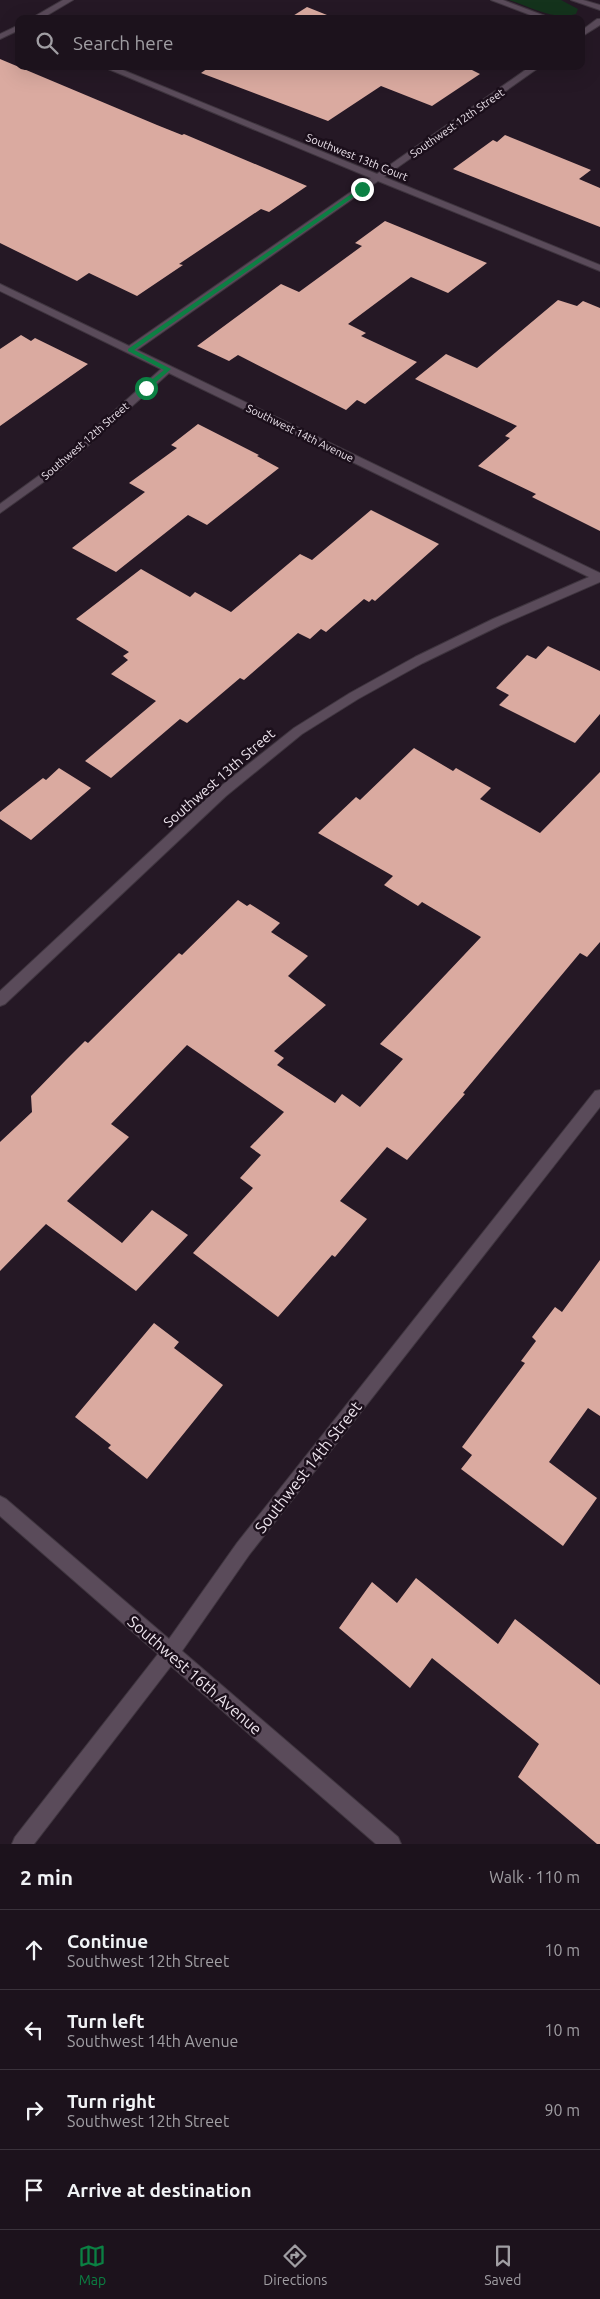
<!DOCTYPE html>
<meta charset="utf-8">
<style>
:root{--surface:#1c121c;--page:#251b25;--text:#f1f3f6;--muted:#a09ea3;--line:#3a323b;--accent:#0b8043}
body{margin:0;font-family:Ubuntu,sans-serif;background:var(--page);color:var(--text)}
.stop{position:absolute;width:15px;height:15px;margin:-11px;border:4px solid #0b8043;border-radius:50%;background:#fff}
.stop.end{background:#0b8043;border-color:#fff;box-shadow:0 1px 5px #0008}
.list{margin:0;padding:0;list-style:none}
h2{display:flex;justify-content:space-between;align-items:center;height:65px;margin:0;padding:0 20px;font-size:21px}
h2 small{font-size:16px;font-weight:400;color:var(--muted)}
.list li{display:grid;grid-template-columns:32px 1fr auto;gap:15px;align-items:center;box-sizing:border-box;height:80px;padding:0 20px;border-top:1px solid var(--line)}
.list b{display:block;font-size:19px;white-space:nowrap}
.list p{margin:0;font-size:16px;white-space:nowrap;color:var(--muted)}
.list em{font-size:16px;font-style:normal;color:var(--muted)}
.icon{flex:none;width:28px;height:28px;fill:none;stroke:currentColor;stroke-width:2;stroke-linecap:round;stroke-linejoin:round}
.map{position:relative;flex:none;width:600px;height:1844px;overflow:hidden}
.search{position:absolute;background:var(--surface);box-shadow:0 5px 20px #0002;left:15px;right:15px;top:15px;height:55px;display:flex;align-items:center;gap:12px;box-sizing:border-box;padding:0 18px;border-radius:10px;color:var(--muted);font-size:19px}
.sheet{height:385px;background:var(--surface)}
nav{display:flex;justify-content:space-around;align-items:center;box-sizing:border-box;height:70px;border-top:1px solid var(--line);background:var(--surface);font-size:14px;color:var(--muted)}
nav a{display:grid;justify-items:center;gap:2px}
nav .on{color:var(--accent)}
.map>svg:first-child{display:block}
</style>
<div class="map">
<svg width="600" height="1844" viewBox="0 0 600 1844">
<rect width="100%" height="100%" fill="#251825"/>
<path fill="#14331c" d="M 509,0 L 561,0 L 578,9 L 576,14 C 555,21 530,7 509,0 Z"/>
<g fill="#daaaa0">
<polygon points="307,7 337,19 288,19"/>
<polygon points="0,59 157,125 182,135 184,134 307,186 269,212 261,209 179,264 183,265 137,296 89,273 77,281 0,243"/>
<polygon points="211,66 464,66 480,74 432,106 381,86 328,121 201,73"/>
<polygon points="505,135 591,170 579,179 600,188 600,227 453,169 493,140 497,142"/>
<polygon points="385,221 487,263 448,293 411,277 348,324 366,333 361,336 417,362 365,404 357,400 346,410 238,355 229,361 197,346 281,284 299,292 362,246 355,243"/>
<polygon points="558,300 577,306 583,301 600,308 600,531 532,497 536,494 478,466 510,438 505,436 517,426 415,379 446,354 477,368"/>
<polygon points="21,335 31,341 35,338 88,364 0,426 0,349"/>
<polygon points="198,424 259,455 257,456 279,468 207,525 188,515 116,572 72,548 145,492 129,483 177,448 171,445"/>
<polygon points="371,510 439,544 375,601 372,599 369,602 364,599 326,632 321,629 310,639 298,633 244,680 240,678 187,723 180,719 111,778 85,761 156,701 111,674 128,660 123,656 129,652 76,619 141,569 190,597 195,592 231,612 300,554 312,560"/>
<polygon points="548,646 600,671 600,714 575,743 499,705 509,695 496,688 527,655 536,659"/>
<polygon points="414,748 453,771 456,768 491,788 480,799 540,833 600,772 600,942 587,957 580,953 463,1093 465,1094 407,1160 387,1147 340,1201 367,1219 335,1257 332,1255 278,1317 193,1253 253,1188 240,1178 261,1155 250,1147 284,1112 187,1045 111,1124 129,1137 67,1201 122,1243 152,1210 188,1235 136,1291 46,1224 0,1271 0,1142 32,1112 31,1096 66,1060 85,1041 88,1043 179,953 182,955 238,900 247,906 250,904 280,923 271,932 308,956 288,976 326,1005 274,1051 284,1058 277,1065 335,1103 342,1094 360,1107 403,1059 380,1044 481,937 422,902 418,906 384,885 393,876 318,833 356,797 360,800"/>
<polygon points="59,768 91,788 31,840 0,819 0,812 43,778 46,780"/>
<polygon points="600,1260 600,1416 588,1408 549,1462 597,1498 563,1546 461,1469 472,1455 462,1447 525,1363 521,1361 536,1341 532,1337 555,1307 562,1312"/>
<polygon points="154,1323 179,1342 174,1348 223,1385 147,1479 108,1448 111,1445 75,1417"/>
<polygon points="416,1578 498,1644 515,1619 600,1685 600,1844 597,1844 518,1777 539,1744 432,1658 410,1688 339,1628 372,1582 397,1603"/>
</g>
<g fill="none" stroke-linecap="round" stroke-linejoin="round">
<g stroke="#3f353f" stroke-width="2">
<g id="minor">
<polygon points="63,0 73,0 41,19 30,19"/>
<polygon points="491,0 503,0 553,19 541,19"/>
<polygon points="571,0 583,0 600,5 600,10"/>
<polygon points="597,19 600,19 600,25 581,37 581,31"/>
<polygon points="19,25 19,30 0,39 0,34"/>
<polygon points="101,66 113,66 377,174 531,66 541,66 384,177 600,265 600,271 378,181 137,350 600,573 600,582 501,625 423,663 358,699 302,734 226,796 5,1004 0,1006 0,991 216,790 294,728 350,693 415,657 493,619 589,577 169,373 63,468 0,513 0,504 55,464 161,369 0,291 0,284 129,346 371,178"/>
<polygon points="600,1090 600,1107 249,1555 182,1651 398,1837 401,1844 376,1844 171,1666 34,1844 12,1844 15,1837 158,1654 0,1516 0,1496 6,1499 169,1639 237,1543 595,1091"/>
</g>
</g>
<use href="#minor" fill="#5a4b5a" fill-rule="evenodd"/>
</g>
<polygon fill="#0b8043" points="360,188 365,189 134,350 171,369 148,389 144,389 144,386 164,370 128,351 128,349"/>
<g text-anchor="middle" stroke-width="5" stroke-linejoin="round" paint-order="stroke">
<g font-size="11" fill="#ece3ec" stroke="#1b0f1b">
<text transform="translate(457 123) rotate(-35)" y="4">Southwest 12th Street</text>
<text transform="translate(357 157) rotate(22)" y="4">Southwest 13th Court</text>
<text transform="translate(300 433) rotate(26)" y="4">Southwest 14th Avenue</text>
<text transform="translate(85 441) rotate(-41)" y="4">Southwest 12th Street</text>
</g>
<g font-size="14" fill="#ece3ec" stroke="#1b0f1b">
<text transform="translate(219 778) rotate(-41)" y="5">Southwest 13th Street</text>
</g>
<g font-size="16" fill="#ece3ec" stroke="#1b0f1b">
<text transform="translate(308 1467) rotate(-52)" y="6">Southwest 14th Street</text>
<text transform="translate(195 1675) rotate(41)" y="6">Southwest 16th Avenue</text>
</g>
</g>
</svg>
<div class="stop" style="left:146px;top:388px"></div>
<div class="stop end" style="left:362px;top:189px"></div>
<div class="search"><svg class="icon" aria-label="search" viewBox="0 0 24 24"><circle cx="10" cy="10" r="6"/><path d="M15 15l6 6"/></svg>Search here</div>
</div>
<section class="sheet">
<h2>2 min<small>Walk · 110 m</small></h2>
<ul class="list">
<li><svg class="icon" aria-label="ahead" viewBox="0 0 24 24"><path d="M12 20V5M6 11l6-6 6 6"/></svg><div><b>Continue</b><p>Southwest 12th Street</p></div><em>10 m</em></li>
<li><svg class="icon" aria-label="left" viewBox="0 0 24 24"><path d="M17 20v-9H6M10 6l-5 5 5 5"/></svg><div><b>Turn left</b><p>Southwest 14th Avenue</p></div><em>10 m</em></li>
<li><svg class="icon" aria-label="right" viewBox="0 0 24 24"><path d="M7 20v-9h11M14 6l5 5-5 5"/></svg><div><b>Turn right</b><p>Southwest 12th Street</p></div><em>90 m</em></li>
<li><svg class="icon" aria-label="arrive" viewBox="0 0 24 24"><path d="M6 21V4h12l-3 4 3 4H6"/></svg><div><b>Arrive at destination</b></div></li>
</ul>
</section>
<nav>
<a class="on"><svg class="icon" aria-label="map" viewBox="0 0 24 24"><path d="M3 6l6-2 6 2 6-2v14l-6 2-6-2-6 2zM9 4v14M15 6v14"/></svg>Map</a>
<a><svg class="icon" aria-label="directions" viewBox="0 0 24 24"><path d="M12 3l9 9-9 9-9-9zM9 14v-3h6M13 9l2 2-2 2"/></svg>Directions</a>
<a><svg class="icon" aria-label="saved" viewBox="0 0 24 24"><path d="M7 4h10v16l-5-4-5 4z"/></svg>Saved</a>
</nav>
